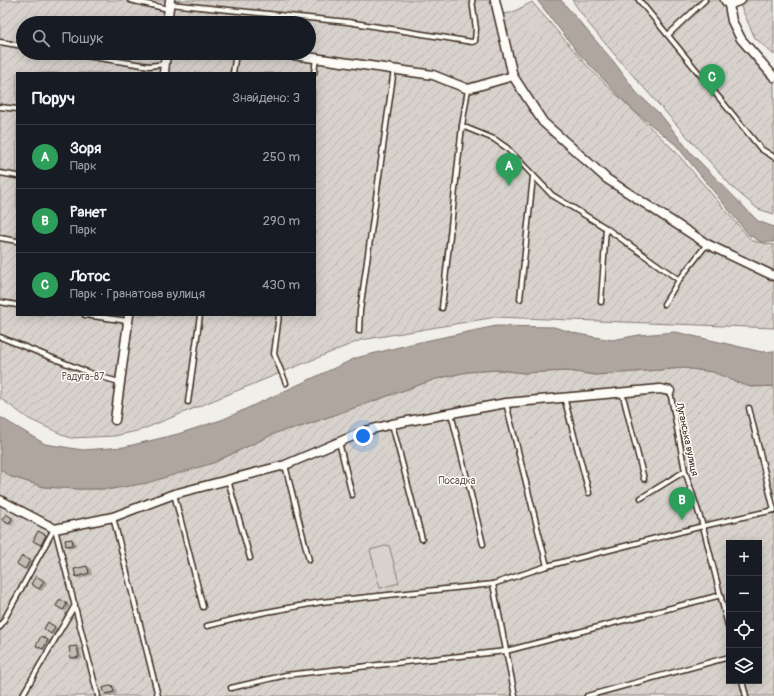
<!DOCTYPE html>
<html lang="uk">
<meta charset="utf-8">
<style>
:root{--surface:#171b24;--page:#242831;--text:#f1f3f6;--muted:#9ea1a6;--line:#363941;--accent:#d1495b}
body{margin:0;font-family:Pangolin,sans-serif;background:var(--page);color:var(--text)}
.controls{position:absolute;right:12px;bottom:12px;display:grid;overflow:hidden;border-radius:0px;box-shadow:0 2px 10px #0003}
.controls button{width:36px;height:36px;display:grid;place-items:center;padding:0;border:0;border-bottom:1px solid var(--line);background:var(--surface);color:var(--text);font:20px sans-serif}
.you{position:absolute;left:363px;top:436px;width:14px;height:14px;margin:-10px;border:3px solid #fff;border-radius:50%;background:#1a73e8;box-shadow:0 0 0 6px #1a73e833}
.badge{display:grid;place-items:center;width:26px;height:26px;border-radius:50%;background:var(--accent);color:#fff;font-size:13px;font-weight:700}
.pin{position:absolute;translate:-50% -33px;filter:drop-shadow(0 1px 2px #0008)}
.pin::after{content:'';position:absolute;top:21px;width:14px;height:12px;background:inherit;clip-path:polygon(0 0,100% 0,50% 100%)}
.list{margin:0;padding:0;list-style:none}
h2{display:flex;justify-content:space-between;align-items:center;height:52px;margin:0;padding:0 16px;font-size:17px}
h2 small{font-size:13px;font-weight:400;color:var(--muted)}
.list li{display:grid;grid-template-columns:26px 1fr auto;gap:12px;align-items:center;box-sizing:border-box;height:64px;padding:0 16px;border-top:1px solid var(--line)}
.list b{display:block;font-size:15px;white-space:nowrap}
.list p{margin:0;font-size:13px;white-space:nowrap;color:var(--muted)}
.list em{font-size:13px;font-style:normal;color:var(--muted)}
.icon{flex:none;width:22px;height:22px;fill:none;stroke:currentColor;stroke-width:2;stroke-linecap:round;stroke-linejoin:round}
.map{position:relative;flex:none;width:774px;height:696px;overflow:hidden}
.search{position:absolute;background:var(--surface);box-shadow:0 2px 10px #0003;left:16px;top:16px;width:300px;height:44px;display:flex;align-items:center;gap:10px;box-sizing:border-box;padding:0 14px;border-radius:22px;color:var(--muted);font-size:15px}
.panel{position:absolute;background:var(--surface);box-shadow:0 2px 10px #0003;left:16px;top:72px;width:300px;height:244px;border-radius:0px}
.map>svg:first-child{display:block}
</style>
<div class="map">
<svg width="774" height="696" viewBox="0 0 774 696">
<defs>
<pattern id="garden-furrows" width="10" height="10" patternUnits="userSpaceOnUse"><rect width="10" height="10" fill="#d7d2cc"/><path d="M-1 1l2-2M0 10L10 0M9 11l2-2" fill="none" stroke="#b9b4af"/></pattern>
<filter id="shadow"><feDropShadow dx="2.5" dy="1.5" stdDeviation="0" flood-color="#0004"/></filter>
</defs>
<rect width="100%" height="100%" fill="#f1efea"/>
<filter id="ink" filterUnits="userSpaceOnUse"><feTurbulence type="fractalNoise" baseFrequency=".025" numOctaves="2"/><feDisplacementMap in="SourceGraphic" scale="8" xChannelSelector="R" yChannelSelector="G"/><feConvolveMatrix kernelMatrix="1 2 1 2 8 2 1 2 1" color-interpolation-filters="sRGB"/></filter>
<g filter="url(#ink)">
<g fill="url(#garden-furrows)" stroke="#897e75" fill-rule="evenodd">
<path d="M 0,0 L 498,0 L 500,14 L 511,13 L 532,2 L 589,68 L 675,151 L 752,241 L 774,245 L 774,328 L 496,317 L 361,340 L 141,430 L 115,436 L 70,438 L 29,419 L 0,398 ZM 23,23 L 309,23 L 309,53 L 23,53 ZM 17,73 L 315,73 L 315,315 L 17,315 Z"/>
<polygon points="572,0 720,0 742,35 774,74 774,214 758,209 733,188 620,61 588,23"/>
<polygon points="748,0 774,0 774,55 755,38 740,5"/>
<path d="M 684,368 L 713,372 L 751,387 L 774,386 L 774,696 L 0,696 L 0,469 L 9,476 L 44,487 L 77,489 L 112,489 L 213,463 L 278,432 L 303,426 L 436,379 L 467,372 L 498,370 L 524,373 L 568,371 L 596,375 ZM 729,543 L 759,543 L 759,681 L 729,681 Z"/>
</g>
<polygon fill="#d7d2cc" stroke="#897e75" points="389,545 399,583 380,588 370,550"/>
<g fill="#aea69f" stroke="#80746b">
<polygon points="537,0 561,0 614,62 636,92 661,115 691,153 758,221 774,227 774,242 761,242 749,235 676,145 633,110 579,54"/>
<polygon points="496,326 554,327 578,334 612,340 639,335 676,332 762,352 774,351 774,386 751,387 741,384 713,372 684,368 596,375 568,371 524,373 498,370 467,372 436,379 303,426 278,432 213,463 147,483 112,489 77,489 44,487 9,476 0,469 0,417 45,444 83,450 124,447 178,434 224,419 356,358 411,344"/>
</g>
<g fill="#c1bcb4" stroke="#3b2a1e" filter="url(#shadow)">
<polygon points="6,514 12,518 9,524 2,520"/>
<polygon points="38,531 46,535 41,545 33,541"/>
<polygon points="72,539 73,545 66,546 65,540"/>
<polygon points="22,556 30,560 25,569 17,564"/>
<polygon points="87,566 89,573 76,577 74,569"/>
<polygon points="36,576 44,581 39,589 31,584"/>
<polygon points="60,599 67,604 63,610 56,606"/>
<polygon points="48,622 55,627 51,634 44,629"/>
<polygon points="41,636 48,640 43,649 36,646"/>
<polygon points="77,646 79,657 71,658 69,647"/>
<polygon points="112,685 114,692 105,694 103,688"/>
</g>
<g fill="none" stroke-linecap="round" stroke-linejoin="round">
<g stroke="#3b2a1e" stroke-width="7">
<g id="lane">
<polyline points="130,0 168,9"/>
<polyline points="639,0 761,149 774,157"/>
<polyline points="170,4 348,22 472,42 475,41 476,29 472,0"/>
<polyline points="668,35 705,0"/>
<polyline points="0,42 23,46"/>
<polyline points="67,53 149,66 165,64"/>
<polyline points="233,73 236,53"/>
<polyline points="314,73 316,58"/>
<polyline points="0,107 17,109"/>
<polyline points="462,126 494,139 507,148 552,195 606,228 679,280"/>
<polyline points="0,173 17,176"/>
<polyline points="0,238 17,241"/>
<polyline points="520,299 533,177"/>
<polyline points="0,302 17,305"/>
<polyline points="601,302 606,228"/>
<polyline points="664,304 679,280 707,244"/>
<polyline points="442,308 462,126 468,89"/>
<polyline points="85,315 128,321"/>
<polyline points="279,315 274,354 286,383"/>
<polyline points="359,331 360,311 394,69"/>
<polyline points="0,337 95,375 119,382"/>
<polyline points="670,391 685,471 703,526 729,630"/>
<polyline points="622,392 644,479"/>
<polyline points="564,397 589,493"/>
<polyline points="188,402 200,315"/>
<polyline points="506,403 547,566"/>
<polyline points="749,408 774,510"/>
<polyline points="451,413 483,544"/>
<polyline points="392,424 422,539"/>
<polyline points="339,442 352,495"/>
<polyline points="285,465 309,560"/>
<polyline points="228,480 250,558"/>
<polyline points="174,494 203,607"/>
<polyline points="641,498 685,471"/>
<polyline points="113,517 158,696"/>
<polyline points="55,529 98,696"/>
<polyline points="493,584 515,696"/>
<polyline points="207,626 261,613 321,602 493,584 547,566 703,526 774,510"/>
<polyline points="0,627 54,529"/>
<polyline points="742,681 746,696"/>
<polyline points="231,688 286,675 506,651 721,595"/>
<polyline points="22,696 75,605"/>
<polyline points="587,696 729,657"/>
</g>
</g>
<g stroke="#3b2a1e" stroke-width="11">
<g id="street">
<polyline points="495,0 513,76 543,122 607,179 707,244 774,276"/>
<polyline points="725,0 729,5 732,21 741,39 774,77"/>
<polyline points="729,5 741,0"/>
<polyline points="167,23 170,0"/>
<polyline points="279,53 433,75 468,89 513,76"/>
<polyline points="164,73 166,53"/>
<polyline points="115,420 129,315"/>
<polyline points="0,500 55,529 113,517 174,494 285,465 365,431 392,424 506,403 660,389 670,391"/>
</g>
</g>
<use href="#lane" stroke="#fdfcf7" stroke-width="4"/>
<use href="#street" stroke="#fdfcf7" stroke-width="8"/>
</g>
</g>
<g text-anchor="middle" stroke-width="3" stroke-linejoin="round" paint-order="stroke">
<g font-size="10" fill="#62544a" stroke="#fdfcf7">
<text x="83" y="380">Радуга-87</text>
<text x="457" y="484">Посадка</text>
</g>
<g font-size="10" fill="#3b2a1e" stroke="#fdfcf7">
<text transform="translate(688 439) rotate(78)" y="4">Луганська вулиця</text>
</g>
</g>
</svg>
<div class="controls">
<button>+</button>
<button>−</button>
<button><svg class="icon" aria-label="locate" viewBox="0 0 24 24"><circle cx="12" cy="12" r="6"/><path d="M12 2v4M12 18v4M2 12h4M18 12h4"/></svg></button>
<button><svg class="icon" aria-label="layers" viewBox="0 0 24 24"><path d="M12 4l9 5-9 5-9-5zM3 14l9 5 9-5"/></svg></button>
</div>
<div class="you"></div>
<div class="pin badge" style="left:509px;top:186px;background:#2e9e5b">A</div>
<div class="pin badge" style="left:682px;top:520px;background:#2e9e5b">B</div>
<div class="pin badge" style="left:712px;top:97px;background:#2e9e5b">C</div>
<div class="search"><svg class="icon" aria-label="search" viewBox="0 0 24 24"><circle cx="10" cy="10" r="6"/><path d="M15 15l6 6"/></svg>Пошук</div>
<section class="panel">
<h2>Поруч<small>Знайдено: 3</small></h2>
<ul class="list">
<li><span class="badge" style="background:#2e9e5b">A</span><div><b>Зоря</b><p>Парк</p></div><em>250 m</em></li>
<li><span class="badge" style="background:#2e9e5b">B</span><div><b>Ранет</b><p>Парк</p></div><em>290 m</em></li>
<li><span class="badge" style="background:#2e9e5b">C</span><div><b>Лотос</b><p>Парк · Гранатова вулиця</p></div><em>430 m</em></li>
</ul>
</section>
</div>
